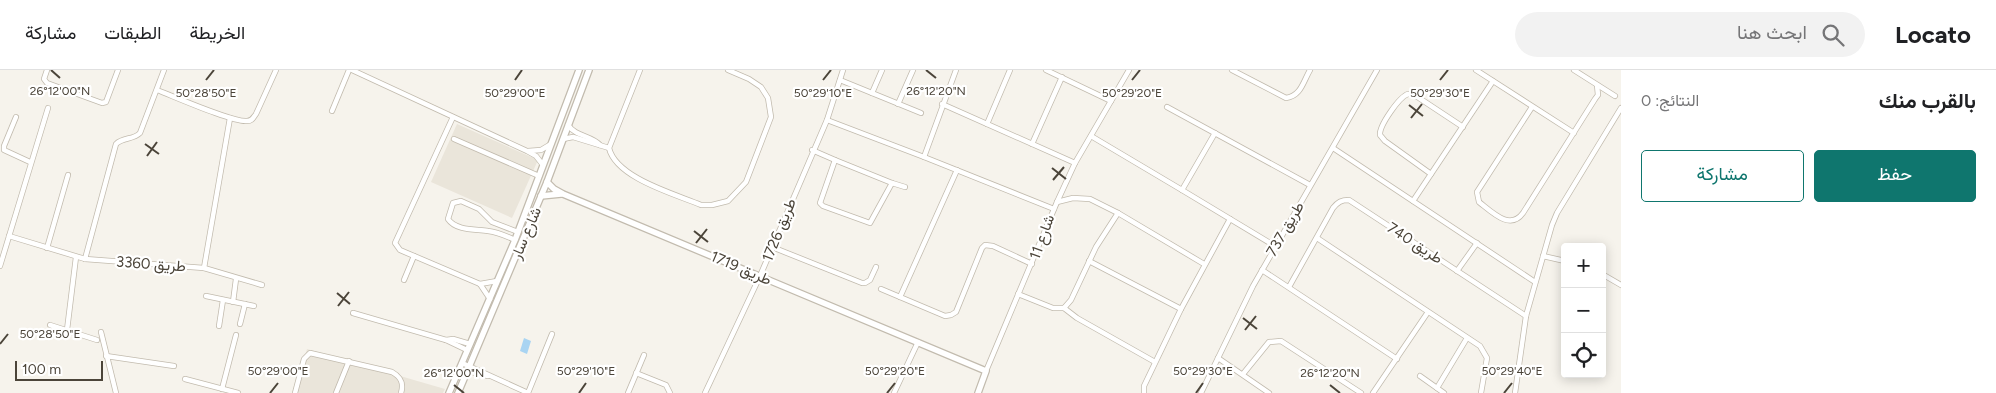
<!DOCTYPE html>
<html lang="ar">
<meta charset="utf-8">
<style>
:root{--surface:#fff;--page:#f2f2f2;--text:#202124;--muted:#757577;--line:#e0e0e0;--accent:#0f766e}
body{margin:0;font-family:Figtree,Vazirmatn,sans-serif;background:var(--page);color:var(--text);direction:rtl}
.controls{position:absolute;right:15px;bottom:15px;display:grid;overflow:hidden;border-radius:5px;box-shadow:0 2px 12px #0003}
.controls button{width:45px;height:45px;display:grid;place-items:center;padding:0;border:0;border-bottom:1px solid var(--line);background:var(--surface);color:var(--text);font:25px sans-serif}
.scale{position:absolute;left:15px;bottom:12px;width:88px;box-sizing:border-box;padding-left:5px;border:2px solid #4b4439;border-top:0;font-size:14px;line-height:18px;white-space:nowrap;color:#4b4439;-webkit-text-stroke:4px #fff;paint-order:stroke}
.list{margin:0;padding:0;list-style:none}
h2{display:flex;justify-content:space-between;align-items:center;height:65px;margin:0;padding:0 20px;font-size:21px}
h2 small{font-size:16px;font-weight:400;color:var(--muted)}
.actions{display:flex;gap:10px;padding:15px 20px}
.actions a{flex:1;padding:11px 0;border:1px solid var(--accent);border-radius:5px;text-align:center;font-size:18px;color:var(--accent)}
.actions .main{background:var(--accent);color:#fff}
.icon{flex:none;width:28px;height:28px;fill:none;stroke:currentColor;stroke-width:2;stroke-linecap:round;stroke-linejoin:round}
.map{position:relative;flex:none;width:1621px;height:323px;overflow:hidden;direction:ltr}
header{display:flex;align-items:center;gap:30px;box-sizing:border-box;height:70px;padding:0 25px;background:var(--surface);border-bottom:1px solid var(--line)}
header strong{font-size:24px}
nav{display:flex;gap:28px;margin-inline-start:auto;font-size:18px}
.search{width:350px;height:45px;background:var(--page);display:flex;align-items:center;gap:12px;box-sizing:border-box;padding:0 18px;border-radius:28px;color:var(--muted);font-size:19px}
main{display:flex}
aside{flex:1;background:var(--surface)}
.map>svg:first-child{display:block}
</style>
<header>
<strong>Locato</strong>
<div class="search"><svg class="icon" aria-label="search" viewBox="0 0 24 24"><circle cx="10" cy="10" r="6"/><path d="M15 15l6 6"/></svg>ابحث هنا</div>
<nav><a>الخريطة</a><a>الطبقات</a><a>مشاركة</a></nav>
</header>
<main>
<aside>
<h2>بالقرب منك<small>النتائج: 0</small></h2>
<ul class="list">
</ul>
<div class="actions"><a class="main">حفظ</a><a>مشاركة</a></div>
</aside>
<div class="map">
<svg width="1621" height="323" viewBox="0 0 1621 323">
<rect width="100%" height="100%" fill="#f6f3ec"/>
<g fill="#eae5da">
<polygon points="457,54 538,90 512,148 431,112"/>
<polygon points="307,279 445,319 443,323 295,323"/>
</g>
<polygon fill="#a9d4f2" points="524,268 531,271 527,284 520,281"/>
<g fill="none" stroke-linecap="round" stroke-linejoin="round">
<g stroke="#c2bbae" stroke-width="6">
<g id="minor">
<polyline points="47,0 44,9 47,13 102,33 106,32 118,0"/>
<polyline points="352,0 527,81 536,86 543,95"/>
<path d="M 640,0 L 609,78 C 616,108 675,124 701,135 L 712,135 L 728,131 L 746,112 L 771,47 L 768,28 L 761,17 L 749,9 L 728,0"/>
<polyline points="1046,0 1111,31"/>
<path d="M 1232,0 L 1286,28 C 1301,26 1303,12 1310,0"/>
<polyline points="1476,0 1574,63"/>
<polyline points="1574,0 1615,26"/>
<polyline points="840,10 921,43"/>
<path d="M 157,20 C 173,26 234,53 247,51 C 252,51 253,48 256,44 L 276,0"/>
<polyline points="872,23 882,0"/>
<polyline points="898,34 913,0"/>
<polyline points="942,34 1075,93"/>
<polyline points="1167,37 1310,115"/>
<path d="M 1532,37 L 1477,122 L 1479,132 C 1492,142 1510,161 1523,143 L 1595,29 L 1598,25 L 1597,15"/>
<polyline points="332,41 349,0"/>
<polyline points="16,47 4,76 4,80 30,92"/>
<polyline points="453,47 395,173 400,180 480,214 490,229"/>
<polyline points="827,50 924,87 1054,139"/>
<polyline points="987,54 1010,0"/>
<path d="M 568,55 C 576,67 591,65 600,75"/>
<polyline points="1215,63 1182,120 1275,176"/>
<polyline points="1091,66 1182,120"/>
<polyline points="454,69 539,106"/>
<polyline points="563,69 573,67 609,78"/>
<polyline points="1032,74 1062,7"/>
<polyline points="1333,78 1535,212"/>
<polyline points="812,80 835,90"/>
<polyline points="528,81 541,80 551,74"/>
<polyline points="924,87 956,0"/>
<polygon points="835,90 892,113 870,153 823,136 820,133"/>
<path d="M 1431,104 L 1385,71 L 1380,65 C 1379,56 1399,27 1408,24 L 1413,24 L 1463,57"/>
<polyline points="892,113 905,117"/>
<polyline points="1413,131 1493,11"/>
<polyline points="1057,132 1073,128 1090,129 1118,143 1204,194"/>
<polyline points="9,166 85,189 204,198 262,215"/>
<polyline points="1317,168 1480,276 1487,288 1481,323"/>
<path d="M 515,170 C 506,166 498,162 488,161 C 476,159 456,161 448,149 L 453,133 L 461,131 L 479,139 L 492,152 L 518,162"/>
<polyline points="772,177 862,213 865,213 870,210 876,197"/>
<polyline points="47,178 68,105"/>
<polyline points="1543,186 1565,191"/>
<path d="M 85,189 L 116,74 C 123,67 133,70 140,63 L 164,0"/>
<polyline points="1089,191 1181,239"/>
<polyline points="0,196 48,38"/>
<polyline points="204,198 230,48"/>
<polyline points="1262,200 1397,289"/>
<polyline points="1457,201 1477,173"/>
<polyline points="1602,204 1621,215"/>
<polyline points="404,210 414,186"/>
<polyline points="480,214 497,211"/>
<path d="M 1289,217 L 1333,138 C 1338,132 1341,130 1349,130 L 1526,246"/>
<polyline points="881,219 945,246 951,245 956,242 982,178 985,175 993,176 1032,194"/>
<polyline points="1018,224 1053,238 1064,238 1071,230 1096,177 1118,143"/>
<polyline points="206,226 254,236"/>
<polyline points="900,227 957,100"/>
<polyline points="233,232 236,209"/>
<polyline points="1064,238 1077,248 1155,292"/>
<polyline points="353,243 446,270 467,280"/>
<polyline points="240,254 245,234"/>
<polyline points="50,255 97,270"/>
<polyline points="219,256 223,230"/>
<polyline points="67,260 76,187"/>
<polyline points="101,262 116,323"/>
<polyline points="446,270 453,269 470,274"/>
<polyline points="106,286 174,296"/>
<polyline points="1218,288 1269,323"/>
<polyline points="462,293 528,323 552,264"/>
<polyline points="459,299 488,306"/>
<polyline points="986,301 1057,132 1075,93 1129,0"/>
<polyline points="636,303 666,315 670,323"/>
<polyline points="1243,304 1269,272 1281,271 1361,323"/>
<polyline points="1420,306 1444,323"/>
<polyline points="185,309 238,323"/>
<polyline points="1437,318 1467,268"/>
<polyline points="222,319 236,265"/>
<path d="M 295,323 L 304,289 L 310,283 L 392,302 C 401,307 404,313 401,323"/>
<polyline points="336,323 349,291"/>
<polyline points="628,323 644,285"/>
<polyline points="705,323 760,206 827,50 843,0"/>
<polyline points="894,323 918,272"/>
<polyline points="1144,323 1144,316 1181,239 1230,149"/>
<polyline points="1201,323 1253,216 1377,0"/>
<polyline points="1373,323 1428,242"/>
<polyline points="1515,323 1526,246 1552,155 1557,143 1621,38"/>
</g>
</g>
<g stroke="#c2bbae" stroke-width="8">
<g id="tertiary">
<polyline points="547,112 554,119 563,124 986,301 978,323"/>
<polyline points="541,126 561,124"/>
<polyline points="449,323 515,170 579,0"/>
<polyline points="458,323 547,112 589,0"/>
</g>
</g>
<use href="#minor" stroke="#fff" stroke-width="4.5"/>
<use href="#tertiary" stroke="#fff" stroke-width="5.5"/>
</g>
<path fill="none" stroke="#4b4439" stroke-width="2" d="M 51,0 L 60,8M 926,0 L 936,8M 206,10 L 214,0M 515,10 L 522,0M 823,10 L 831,0M 1132,10 L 1140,0M 1440,10 L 1448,0M 1409,35 L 1423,46M 1411,48 L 1422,34M 145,74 L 159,84M 147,86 L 157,72M 1052,98 L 1066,109M 1053,110 L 1064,97M 694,161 L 708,172M 696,173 L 707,159M 337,223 L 350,234M 338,236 L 349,222M 1243,248 L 1257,259M 1245,260 L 1256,246M 0,274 L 8,264M 454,315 L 464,323M 1330,315 L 1340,323M 270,323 L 278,313M 579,323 L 586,313M 887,323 L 895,313M 1196,323 L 1203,313M 1504,323 L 1512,313"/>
<g text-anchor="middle" stroke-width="4.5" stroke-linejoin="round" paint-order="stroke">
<g font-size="15" fill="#4b4439" stroke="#fff">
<text transform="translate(1285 159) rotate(-60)" y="5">طريق 737</text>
<text transform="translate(779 160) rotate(-68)" y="5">طريق 1726</text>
<text transform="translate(526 163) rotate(-67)" y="5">شارع سار</text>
<text transform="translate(1042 167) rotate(-70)" y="5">شارع 11</text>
<text transform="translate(1415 173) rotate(33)" y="5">طريق 740</text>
<text transform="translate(151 194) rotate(4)" y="5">طريق 3360</text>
<text transform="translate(741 198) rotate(23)" y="5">طريق 1719</text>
</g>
</g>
<g font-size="12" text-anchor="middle" fill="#4b4439" stroke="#fff" stroke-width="4.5" stroke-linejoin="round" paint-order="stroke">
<text x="60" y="25">26°12'00"N</text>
<text x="936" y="25">26°12'20"N</text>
<text x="1440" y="27">50°29'30"E</text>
<text x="206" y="27">50°28'50"E</text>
<text x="515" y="27">50°29'00"E</text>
<text x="823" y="27">50°29'10"E</text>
<text x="1132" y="27">50°29'20"E</text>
<text x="50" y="268">50°28'50"E</text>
<text x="278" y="305">50°29'00"E</text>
<text x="586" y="305">50°29'10"E</text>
<text x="895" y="305">50°29'20"E</text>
<text x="1203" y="305">50°29'30"E</text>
<text x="1512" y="305">50°29'40"E</text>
<text x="454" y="307">26°12'00"N</text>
<text x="1330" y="307">26°12'20"N</text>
</g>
</svg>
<div class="controls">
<button>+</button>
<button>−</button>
<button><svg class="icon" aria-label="locate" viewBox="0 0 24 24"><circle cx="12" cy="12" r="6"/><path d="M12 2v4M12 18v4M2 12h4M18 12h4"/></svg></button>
</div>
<div class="scale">100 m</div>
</div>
</main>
